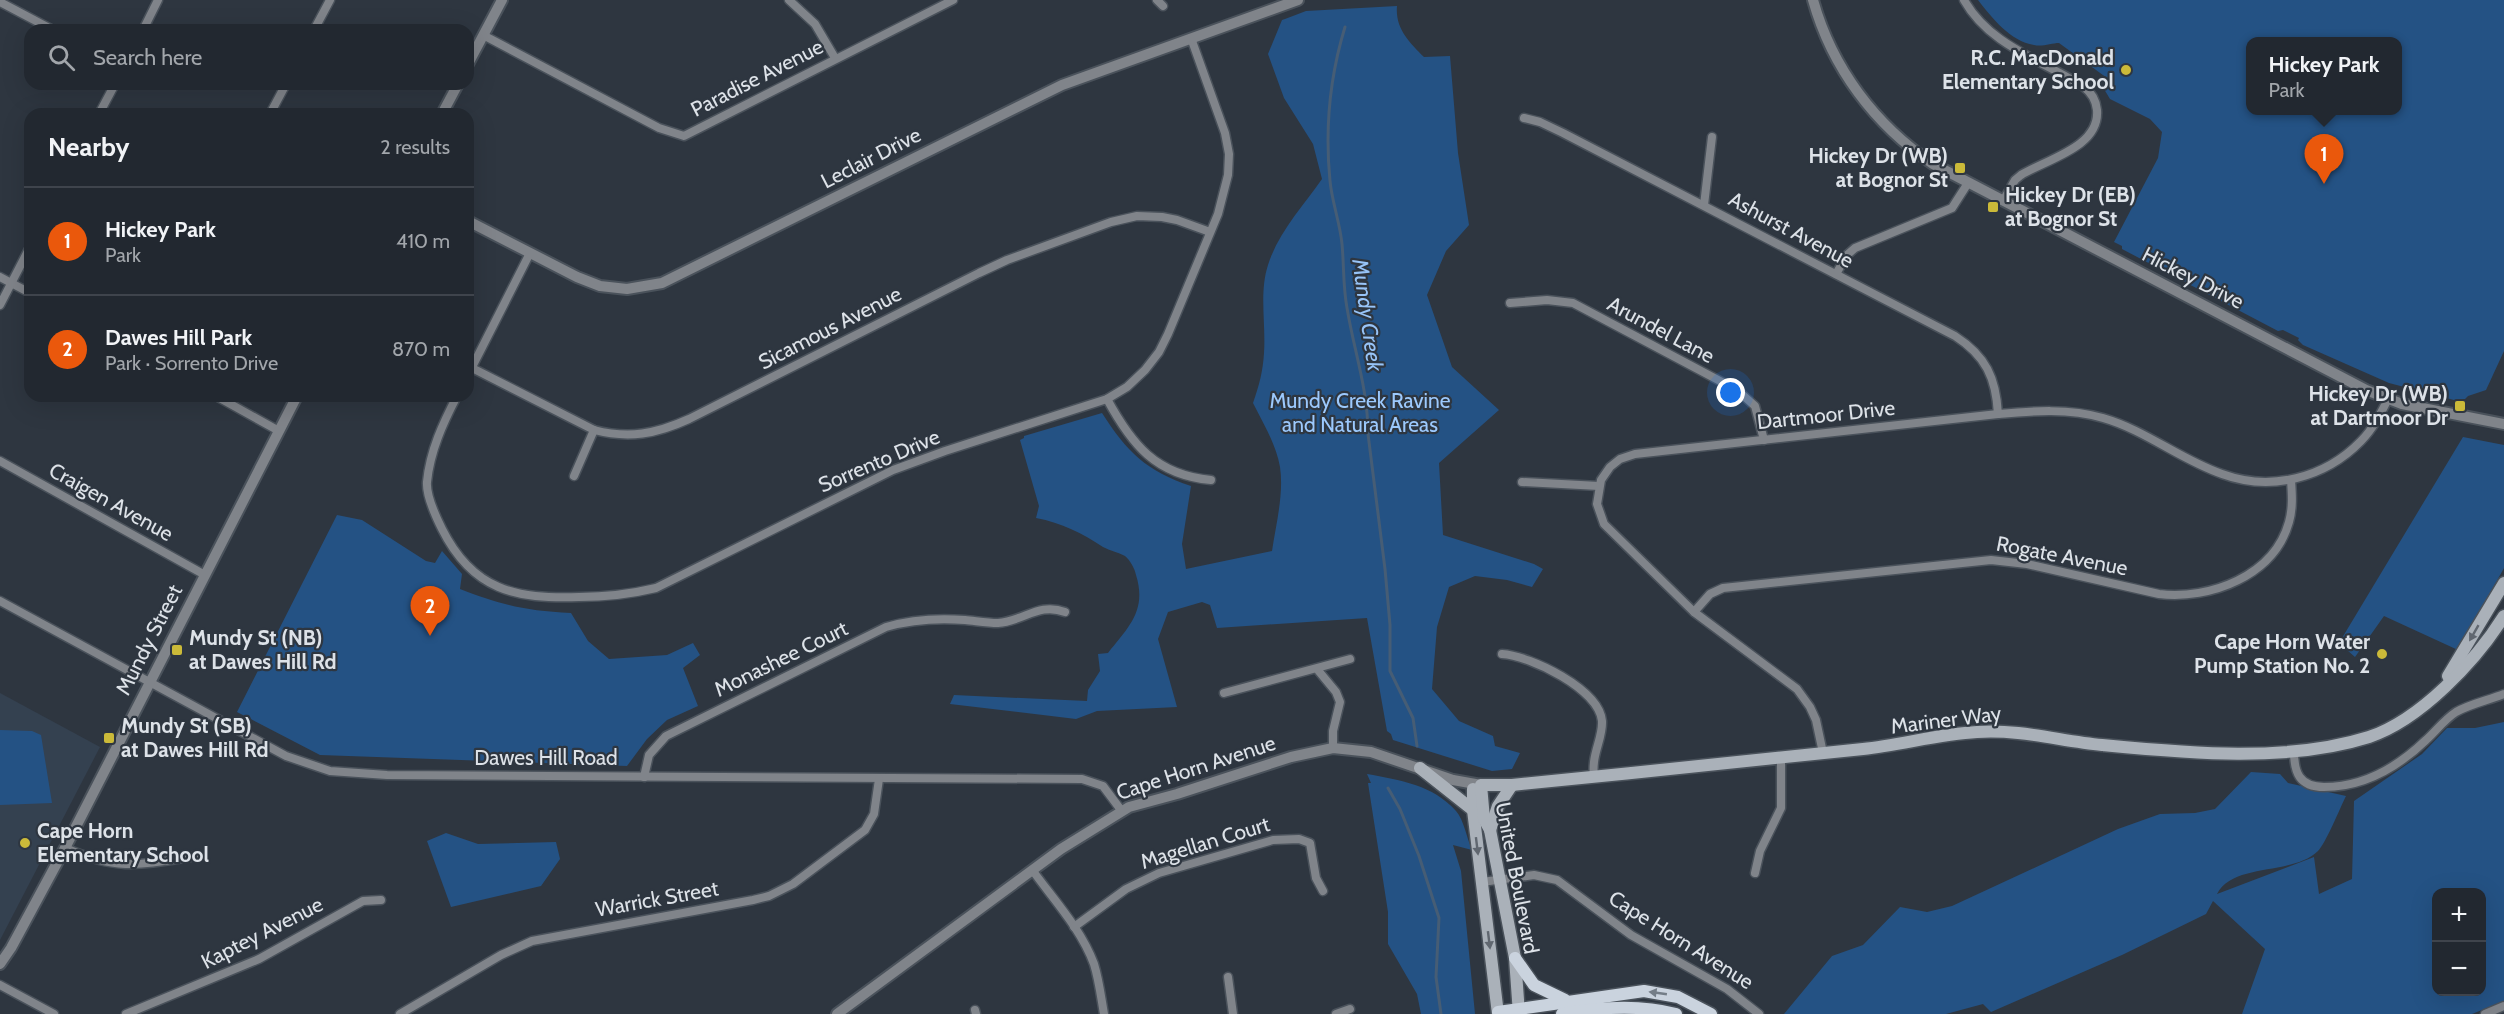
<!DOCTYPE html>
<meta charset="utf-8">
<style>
:root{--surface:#222830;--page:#2e343c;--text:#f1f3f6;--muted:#a2a6ab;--line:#3f444c;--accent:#ea580c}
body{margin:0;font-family:Cabin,sans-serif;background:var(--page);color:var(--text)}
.controls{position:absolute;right:18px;bottom:18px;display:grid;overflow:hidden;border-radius:12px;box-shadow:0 6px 24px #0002}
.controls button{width:54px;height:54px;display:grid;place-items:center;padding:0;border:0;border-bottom:2px solid var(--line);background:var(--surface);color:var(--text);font:30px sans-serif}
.you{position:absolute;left:1731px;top:393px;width:21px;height:21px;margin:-15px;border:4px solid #fff;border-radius:50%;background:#1a73e8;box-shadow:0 0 0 9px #1a73e833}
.badge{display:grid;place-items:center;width:39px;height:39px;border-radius:50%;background:var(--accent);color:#fff;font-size:20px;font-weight:700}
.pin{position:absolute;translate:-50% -50px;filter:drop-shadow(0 2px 3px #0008)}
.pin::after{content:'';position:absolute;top:32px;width:21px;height:18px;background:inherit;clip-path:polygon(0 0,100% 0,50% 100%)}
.popup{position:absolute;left:2246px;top:37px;width:156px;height:78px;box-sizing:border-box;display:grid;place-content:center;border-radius:12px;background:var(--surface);filter:drop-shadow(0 2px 4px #0005);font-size:20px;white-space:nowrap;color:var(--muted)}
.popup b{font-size:22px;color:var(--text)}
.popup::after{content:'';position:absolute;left:50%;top:100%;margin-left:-12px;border:12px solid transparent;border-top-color:var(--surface)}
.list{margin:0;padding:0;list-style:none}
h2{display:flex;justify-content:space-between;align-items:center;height:78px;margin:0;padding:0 24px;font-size:26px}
h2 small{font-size:20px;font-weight:400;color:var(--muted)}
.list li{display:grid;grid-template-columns:39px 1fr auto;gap:18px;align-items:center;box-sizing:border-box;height:108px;padding:0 24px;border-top:2px solid var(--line)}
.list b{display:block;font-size:22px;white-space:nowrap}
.list p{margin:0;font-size:20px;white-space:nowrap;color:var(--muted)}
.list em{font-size:20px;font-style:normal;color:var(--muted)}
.icon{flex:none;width:33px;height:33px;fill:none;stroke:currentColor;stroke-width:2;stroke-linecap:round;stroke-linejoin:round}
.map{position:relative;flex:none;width:2504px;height:1014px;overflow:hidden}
.search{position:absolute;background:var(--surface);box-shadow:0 6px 24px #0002;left:24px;top:24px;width:450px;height:66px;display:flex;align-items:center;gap:15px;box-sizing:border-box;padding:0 21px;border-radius:18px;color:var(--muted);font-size:22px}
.panel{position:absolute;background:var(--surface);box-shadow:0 6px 24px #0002;left:24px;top:108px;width:450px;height:294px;border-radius:18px}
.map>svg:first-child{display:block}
</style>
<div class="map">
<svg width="2504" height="1014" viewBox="0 0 2504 1014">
<rect width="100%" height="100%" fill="#2e3640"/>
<polygon fill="#344150" points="0,693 100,747 0,940"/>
<g fill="#245284" fill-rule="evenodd">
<path d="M 1978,0 L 2504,0 L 2504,351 L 2486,390 L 2468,396 L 2465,399 L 2454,400 L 2389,383 L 2303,345 L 2298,340 L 2299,338 L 2283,330 L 2278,331 L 2122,249 L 2122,246 L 2114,242 L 2158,158 L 2162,132 L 2150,119 L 2110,99 L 2104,89 L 2107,78 L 2059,43 C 2052,43 2042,47 2034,45 C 2010,41 1992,18 1978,0 ZM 2250,42 L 2398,42 L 2398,110 L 2250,110 Z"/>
<path d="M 1397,6 C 1395,28 1409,42 1424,57 L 1450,56 L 1458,153 L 1469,225 L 1446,251 L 1427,295 L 1452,367 L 1499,410 L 1439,463 L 1443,535 L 1534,564 L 1543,569 L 1532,587 L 1507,580 L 1475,576 L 1449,587 L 1437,627 L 1432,689 L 1459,721 L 1493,736 L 1495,746 L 1520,753 L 1512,769 L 1492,771 L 1393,740 L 1391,734 L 1387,731 L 1367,618 L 1217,628 L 1210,605 L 1202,602 L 1168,612 L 1158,639 L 1177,707 L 1097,711 L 1076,719 L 950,704 L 954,695 L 1087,701 L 1088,690 L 1100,671 L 1098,654 L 1108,653 C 1129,627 1147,610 1136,575 C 1135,569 1130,560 1125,556 C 1118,552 1110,551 1103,547 C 1082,533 1062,523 1036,518 L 1039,506 L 1020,440 L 1024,438 L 1024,436 L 1102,413 C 1127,452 1146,471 1191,486 L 1182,544 L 1186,569 L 1272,551 C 1276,524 1284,494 1280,467 C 1276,444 1263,423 1253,403 C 1259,386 1263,371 1264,353 C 1266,324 1259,293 1268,265 C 1278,233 1303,206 1322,179 L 1313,144 L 1284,98 L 1268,54 L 1282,20 L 1285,19 L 1306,11 Z"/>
<polygon points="2463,437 2504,445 2504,568 2458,650 2384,616 2355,657 2339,643"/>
<path d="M 337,515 L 362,520 L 426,561 L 435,563 L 442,551 L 462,574 L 460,589 C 502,605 525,611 571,613 L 588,641 L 609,659 L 667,655 L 693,643 L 700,655 L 683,668 L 698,706 L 667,720 L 647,739 L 627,766 L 320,755 L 237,712 Z"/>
<path d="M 2504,722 L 2504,1001 L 2472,1014 L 2242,1014 L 2265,949 L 2213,901 L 2206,914 L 2122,955 L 1991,1012 L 1983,1004 L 1946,1014 L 1784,1014 L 1832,956 L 1863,945 L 1900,907 L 1927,912 L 1952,906 L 2118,829 L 2160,814 L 2195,813 L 2215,809 L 2251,772 L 2280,774 L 2288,783 L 2346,796 C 2340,808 2326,843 2318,851 C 2292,876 2234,862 2217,894 L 2314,857 L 2319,894 L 2352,879 L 2354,801 L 2422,754 L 2447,728 L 2475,728 ZM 2436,892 L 2482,892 L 2482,992 L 2436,992 Z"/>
<polygon points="0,730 32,731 41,735 52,803 0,805"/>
<path d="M 1367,774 C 1400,780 1433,785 1456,811 C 1464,820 1467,839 1472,850 L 1453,845 L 1461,871 L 1475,1014 L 1421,1014 L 1417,994 L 1388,944 L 1388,912 L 1368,783 L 1371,783 Z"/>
<polygon points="446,833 478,844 556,842 560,859 541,886 451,907 427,841"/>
</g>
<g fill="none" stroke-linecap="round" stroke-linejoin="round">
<g stroke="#465d75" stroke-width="3">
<path d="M 1345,27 C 1330,76 1325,130 1330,181 C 1332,202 1340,223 1342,244 C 1344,265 1343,287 1347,308 C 1354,351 1368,389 1368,434 L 1385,569 L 1390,625 L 1390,671 L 1413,718 L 1417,746"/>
<polyline points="1388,788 1400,809 1419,856 1439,918 1436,977 1441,1014"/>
</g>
<g stroke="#4a525b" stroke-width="11">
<g id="minor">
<polyline points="789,0 815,24 835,58"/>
<polyline points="1157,0 1163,6"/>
<path d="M 1964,0 C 1990,46 2042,60 2084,87 C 2092,93 2096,100 2097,110 C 2100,147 2047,159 2021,175 L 2015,180 L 2003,201"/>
<polyline points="0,2 53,30"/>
<polyline points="143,30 158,0"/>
<polyline points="314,30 330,0"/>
<polyline points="483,35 659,128 684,136 953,0"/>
<polyline points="99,114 115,84"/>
<polyline points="270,114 286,84"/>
<path d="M 1524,118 L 1540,122 L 1563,133 L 1955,336 C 1986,356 1996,378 1998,414"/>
<polyline points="1704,205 1712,137"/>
<polyline points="1836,274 1847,255 1855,248 1952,208 1968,183"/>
<polyline points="0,277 30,293"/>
<polyline points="1510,303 1547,300 1573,303 1737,390 1755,406 1764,440"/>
<polyline points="0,305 30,247"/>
<path d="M 472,368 L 594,430 C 629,439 656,434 689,419 L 979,273 L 1007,260 L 1111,222 L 1137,216 L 1162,217 L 1177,220 L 1210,232"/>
<polyline points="468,375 530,253"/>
<polyline points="216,396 279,431"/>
<path d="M 457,396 C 443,423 430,451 427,482 C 426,495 436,517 442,529 C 473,591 516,599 579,597 C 605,597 631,594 656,588 L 893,470 L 945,451 L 1107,399 L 1127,387 L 1145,370 L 1159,352 L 1168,334 L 1218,214 L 1228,175 L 1229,154 L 1225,133 L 1191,38"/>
<path d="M 1107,399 C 1132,445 1156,475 1211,480"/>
<polyline points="0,461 205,575"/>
<polyline points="574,476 594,430"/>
<polyline points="1522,482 1599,486"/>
<polyline points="0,601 286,756 330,771 387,775 1082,779 1103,786 1121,810"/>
<path d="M 1694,612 L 1710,594 L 1723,588 L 1991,560 L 2027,564 L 2159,594 C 2210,600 2274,576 2289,522 C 2293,508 2292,494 2291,480"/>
<path d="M 1502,654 C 1531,656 1599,689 1602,721 C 1603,739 1591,754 1594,777"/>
<polyline points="1317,669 1336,692 1340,702 1333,731 1333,748"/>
<polyline points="1224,693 1350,659"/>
<path d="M 2294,751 C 2294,772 2299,787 2324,787 C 2364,787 2398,767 2426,740 C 2435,732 2445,719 2456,712 C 2470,704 2489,700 2504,694"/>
<path d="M 1823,753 L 1816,720 L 1810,707 L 1797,689 L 1694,612 L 1604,524 L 1597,504 L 1601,480 L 1610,467 L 1620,459 L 1635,454 L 1998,414 C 2033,411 2069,408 2103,418 C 2145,430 2181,460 2222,474 C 2271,492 2325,478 2361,441 C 2373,429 2381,413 2388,399"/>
<path d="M 644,777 L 649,755 L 666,736 L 886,627 C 913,619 938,618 965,620 C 976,621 987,623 998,623 C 1024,621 1039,602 1065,612"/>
<path d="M 65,848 C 118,871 140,865 196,856"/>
<path d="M 1033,871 C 1054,900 1081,929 1094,964 C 1099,980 1101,997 1104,1014"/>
<polyline points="1755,873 1760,851 1781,808 1781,758"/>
<polyline points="1482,882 1534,875 1557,880 1631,935 1727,989 1759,1014"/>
<polyline points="1074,927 1126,889 1159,873 1273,840 1299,839 1310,843 1316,878 1323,891"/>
<polyline points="1228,977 1233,1014"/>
<polyline points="0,985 54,1014"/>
<polyline points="975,1010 976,1014"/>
<polyline points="126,1014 259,959 363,901 381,900"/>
<polyline points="400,1014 501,955 532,941 753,900 769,896 793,884 865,830 874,814 879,779"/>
<polyline points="1336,1014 1350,1009"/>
<polyline points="2485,1014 2504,1006"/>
</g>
</g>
<g stroke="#4a525b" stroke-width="14">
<g id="tertiary">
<path d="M 1813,0 C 1832,68 1875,125 1933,164 L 2366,390 L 2402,404 L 2504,424"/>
<polyline points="468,64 502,0"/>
<polyline points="442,114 458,84"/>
<polyline points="468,221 577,277 600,286 627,289 662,283 1062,85 1298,0"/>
<polyline points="0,964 11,948 65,848 297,396"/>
<polyline points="837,1014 1061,849 1129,807 1177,794 1291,757 1333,748 1371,752 1453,780 1481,785"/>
</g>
</g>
<g stroke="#4a525b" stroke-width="15">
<g id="secondary">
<polyline points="2448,676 2504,583"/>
<polyline points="1420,768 1473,810"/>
<polyline points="1473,789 1473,810 1498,1014"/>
<polyline points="1490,830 1498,806 1512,785"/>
<path d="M 1519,1014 L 1515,958 L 1490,830 L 1484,819 L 1481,785 L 1512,785 C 1629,773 1746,762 1863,749 C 1901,745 1939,734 1977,732 C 2020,729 2060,741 2102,745 C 2186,753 2287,763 2369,737 C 2420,720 2476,661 2504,616"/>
</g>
</g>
<g stroke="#4a525b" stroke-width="15">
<g id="primary">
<polyline points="1515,958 1534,985 1565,1000"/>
<polyline points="1498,1012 1644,991 1678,997 1711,1014"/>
<path d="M 1562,1014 C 1599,1007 1639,1004 1676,1014"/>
</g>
</g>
<use href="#minor" stroke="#80848a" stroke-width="8"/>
<use href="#tertiary" stroke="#80848a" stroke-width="10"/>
<use href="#secondary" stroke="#aab1b9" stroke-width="12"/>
<use href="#primary" stroke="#cad3de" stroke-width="12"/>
</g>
<defs><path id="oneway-solid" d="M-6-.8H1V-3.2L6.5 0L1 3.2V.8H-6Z" transform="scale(1.5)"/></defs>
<g fill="#606770">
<use href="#oneway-solid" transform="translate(2474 633) rotate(120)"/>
<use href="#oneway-solid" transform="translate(1477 846) rotate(83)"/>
<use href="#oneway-solid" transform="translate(1489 940) rotate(83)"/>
</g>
<use fill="#747d87" href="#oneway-solid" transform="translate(1658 993) rotate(-172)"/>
<g fill="#cbba39" stroke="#2e3640" stroke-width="2">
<circle cx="2126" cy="70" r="6"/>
<rect x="1954" y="162" width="12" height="12" rx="3"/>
<rect x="1987" y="201" width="12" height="12" rx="3"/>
<rect x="2454" y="400" width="12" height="12" rx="3"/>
<rect x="171" y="644" width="12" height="12" rx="3"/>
<circle cx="2382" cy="654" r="6"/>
<rect x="103" y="732" width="12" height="12" rx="3"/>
<circle cx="25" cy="843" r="6"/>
</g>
<g text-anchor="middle" stroke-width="4.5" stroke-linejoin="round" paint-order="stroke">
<g font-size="21" font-weight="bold" fill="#dde2e8" stroke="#2e3640" text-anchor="end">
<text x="2114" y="65">R.C. MacDonald<tspan x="2114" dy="24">Elementary School</tspan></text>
<text x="1948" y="163">Hickey Dr (WB)<tspan x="1948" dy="24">at Bognor St</tspan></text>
<text x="2005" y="202" text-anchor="start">Hickey Dr (EB)<tspan x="2005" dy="24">at Bognor St</tspan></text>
<text x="2448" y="401">Hickey Dr (WB)<tspan x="2448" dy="24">at Dartmoor Dr</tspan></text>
<text x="189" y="645" text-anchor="start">Mundy St (NB)<tspan x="189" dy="24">at Dawes Hill Rd</tspan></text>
<text x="2370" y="649">Cape Horn Water<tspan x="2370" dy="24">Pump Station No. 2</tspan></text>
<text x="121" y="733" text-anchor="start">Mundy St (SB)<tspan x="121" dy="24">at Dawes Hill Rd</tspan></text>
<text x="37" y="838" text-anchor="start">Cape Horn<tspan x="37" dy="24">Elementary School</tspan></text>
</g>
<g font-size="21" fill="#dde2e8" stroke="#2e3640">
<text transform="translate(757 78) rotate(-27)" y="7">Paradise Avenue</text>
<text transform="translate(871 158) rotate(-27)" y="7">Leclair Drive</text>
<text transform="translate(1791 230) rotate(28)" y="7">Ashurst Avenue</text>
<text transform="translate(2193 278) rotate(27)" y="7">Hickey Drive</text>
<text transform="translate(830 328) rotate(-27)" y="7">Sicamous Avenue</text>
<text transform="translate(1661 330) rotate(28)" y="7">Arundel Lane</text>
<text transform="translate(1826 415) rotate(-6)" y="7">Dartmoor Drive</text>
<text transform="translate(879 461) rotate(-23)" y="7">Sorrento Drive</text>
<text transform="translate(111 502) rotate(29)" y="7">Craigen Avenue</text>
<text transform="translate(2062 556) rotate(11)" y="7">Rogate Avenue</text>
<text transform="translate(149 640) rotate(-63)" y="7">Mundy Street</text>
<text transform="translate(781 659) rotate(-26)" y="7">Monashee Court</text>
<text transform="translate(1946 720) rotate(-7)" y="7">Mariner Way</text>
<text x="546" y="765">Dawes Hill Road</text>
<text transform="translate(1196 768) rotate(-18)" y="7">Cape Horn Avenue</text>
<text transform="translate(1205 843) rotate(-17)" y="7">Magellan Court</text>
<text transform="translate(1517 878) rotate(79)" y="7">United Boulevard</text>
<text transform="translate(657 899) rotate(-10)" y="7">Warrick Street</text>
<text transform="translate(262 933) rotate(-27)" y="7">Kaptey Avenue</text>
<text transform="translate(1681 940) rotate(32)" y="7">Cape Horn Avenue</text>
</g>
<g font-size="21" fill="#9cc9fd" stroke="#2e3640">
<text x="1360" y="408">Mundy Creek Ravine<tspan x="1360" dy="24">and Natural Areas</tspan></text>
</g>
<g font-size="22" font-style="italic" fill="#97c4f8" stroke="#2e3640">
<text transform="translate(1368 315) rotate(82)" y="8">Mundy Creek</text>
</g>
</g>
</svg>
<div class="controls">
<button>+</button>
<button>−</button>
</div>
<div class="you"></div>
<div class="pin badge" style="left:2324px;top:184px">1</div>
<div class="popup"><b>Hickey Park</b>Park</div>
<div class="pin badge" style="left:430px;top:636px">2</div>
<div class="search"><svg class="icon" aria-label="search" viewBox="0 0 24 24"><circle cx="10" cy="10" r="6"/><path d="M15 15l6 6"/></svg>Search here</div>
<section class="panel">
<h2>Nearby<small>2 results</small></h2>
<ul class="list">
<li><span class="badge">1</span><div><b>Hickey Park</b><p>Park</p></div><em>410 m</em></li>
<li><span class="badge">2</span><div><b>Dawes Hill Park</b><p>Park · Sorrento Drive</p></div><em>870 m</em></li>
</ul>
</section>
</div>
